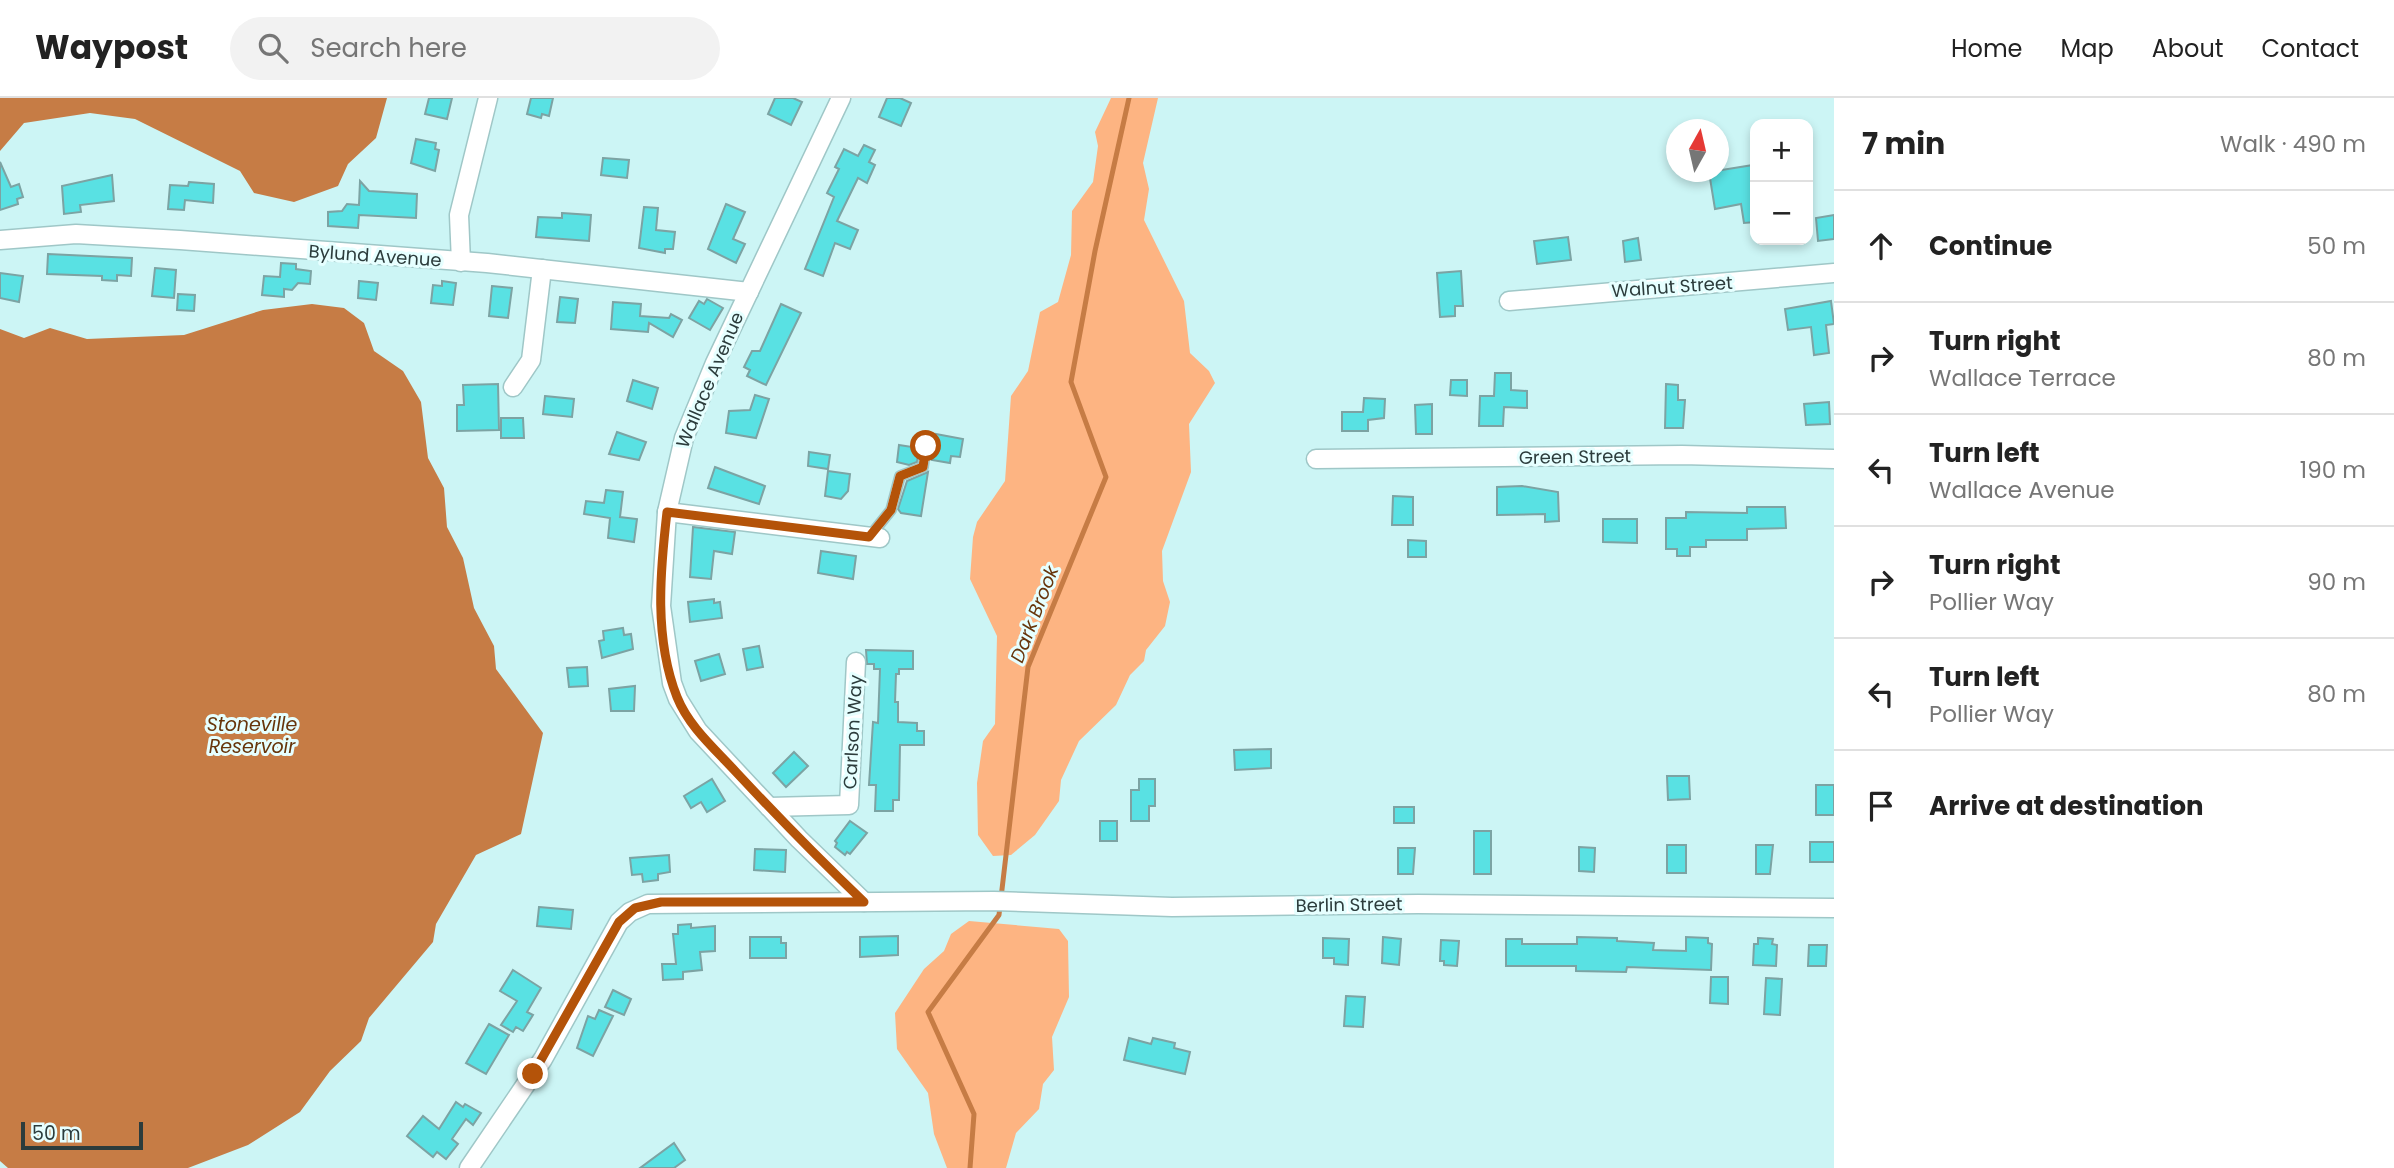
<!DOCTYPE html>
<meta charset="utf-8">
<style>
:root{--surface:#fff;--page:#f2f2f2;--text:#222;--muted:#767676;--line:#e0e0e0}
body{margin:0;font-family:Poppins,sans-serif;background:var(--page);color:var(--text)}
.controls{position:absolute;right:21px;top:21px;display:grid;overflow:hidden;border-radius:14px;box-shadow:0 4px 10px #0003}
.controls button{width:63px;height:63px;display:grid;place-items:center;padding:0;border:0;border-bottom:2px solid var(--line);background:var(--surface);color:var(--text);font:35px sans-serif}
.compass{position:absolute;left:1666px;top:21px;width:63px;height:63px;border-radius:50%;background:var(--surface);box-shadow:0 4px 10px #0003;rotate:8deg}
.scale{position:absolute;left:21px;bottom:18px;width:122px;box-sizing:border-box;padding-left:7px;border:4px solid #2c3c3c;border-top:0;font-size:19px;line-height:24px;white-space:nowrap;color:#2c3c3c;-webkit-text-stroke:5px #e6ffff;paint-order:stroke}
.stop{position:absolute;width:21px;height:21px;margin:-16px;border:5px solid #b45309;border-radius:50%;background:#fff}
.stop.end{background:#b45309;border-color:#fff;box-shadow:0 2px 7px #0008}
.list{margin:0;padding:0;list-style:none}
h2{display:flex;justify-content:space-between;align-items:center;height:91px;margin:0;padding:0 28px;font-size:30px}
h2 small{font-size:23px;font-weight:400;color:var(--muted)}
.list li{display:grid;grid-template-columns:46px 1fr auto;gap:21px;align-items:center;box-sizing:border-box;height:112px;padding:0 28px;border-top:2px solid var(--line)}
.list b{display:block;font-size:26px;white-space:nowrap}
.list p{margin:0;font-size:23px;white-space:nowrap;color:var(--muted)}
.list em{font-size:23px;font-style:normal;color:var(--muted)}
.icon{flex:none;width:38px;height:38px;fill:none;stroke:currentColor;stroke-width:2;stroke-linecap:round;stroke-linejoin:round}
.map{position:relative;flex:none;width:1834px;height:1070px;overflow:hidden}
header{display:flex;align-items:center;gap:42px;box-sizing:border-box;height:98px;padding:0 35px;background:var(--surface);border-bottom:2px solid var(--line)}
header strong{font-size:33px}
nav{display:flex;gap:38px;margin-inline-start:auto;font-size:24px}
.search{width:490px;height:63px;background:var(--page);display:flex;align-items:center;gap:18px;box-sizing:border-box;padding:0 24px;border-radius:38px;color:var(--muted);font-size:26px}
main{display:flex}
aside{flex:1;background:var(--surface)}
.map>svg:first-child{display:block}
</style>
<header>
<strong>Waypost</strong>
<div class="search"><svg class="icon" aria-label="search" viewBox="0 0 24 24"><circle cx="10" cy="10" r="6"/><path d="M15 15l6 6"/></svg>Search here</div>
<nav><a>Home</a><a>Map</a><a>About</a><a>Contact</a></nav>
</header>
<main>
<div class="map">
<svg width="1834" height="1070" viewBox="0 0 1834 1070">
<rect width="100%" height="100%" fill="#ccf5f5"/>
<g fill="#fdb482">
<polygon points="1111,0 1158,0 1143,65 1149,91 1144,122 1184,203 1190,255 1209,273 1215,285 1189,326 1191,374 1162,453 1163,483 1170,504 1165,528 1146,552 1144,563 1130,577 1116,607 1079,643 1061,682 1059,703 1035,737 1011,757 993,758 978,737 977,685 983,643 995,626 997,538 970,481 973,439 977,424 1005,383 1011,298 1028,273 1040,214 1058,204 1071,157 1072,113 1093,84 1098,48 1095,34"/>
<polygon points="969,823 1059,831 1068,843 1069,899 1052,939 1054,972 1043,986 1039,1011 1016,1035 1006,1070 947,1070 934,1036 928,995 897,951 895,915 924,871 944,853 951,836"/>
</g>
<g fill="#c67c45">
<polygon points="0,0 387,0 376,40 348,66 338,88 294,104 254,95 240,73 135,21 90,15 24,25 0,53"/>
<polygon points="312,206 344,210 364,225 374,253 403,273 421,304 428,360 444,390 447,429 463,460 474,510 494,548 496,571 543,635 521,736 476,757 436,826 433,844 369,920 361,943 330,973 300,1014 248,1047 188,1070 8,1070 0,1063 0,231 24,240 50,230 87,241 184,237 263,212"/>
</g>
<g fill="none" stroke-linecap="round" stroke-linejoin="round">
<polyline stroke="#c67c45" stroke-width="5" points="970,1070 974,1016 928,914 999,817 1028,569 1106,379 1071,284 1095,153 1129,0"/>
</g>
<g fill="#59e1e3" stroke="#7ca3a3" stroke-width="2">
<polygon points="429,0 452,0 447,21 425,16"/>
<polygon points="531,0 553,0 549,18 542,16 541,20 527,16"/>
<polygon points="775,0 793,0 802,4 791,27 768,16"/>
<polygon points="887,0 900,0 911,5 901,28 879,19"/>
<polygon points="416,41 436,45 435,51 439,52 435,73 411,65"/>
<polygon points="864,47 875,52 869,64 875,67 867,85 858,80 837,123 858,132 850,151 835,145 823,178 805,171 834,99 827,95 839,71 835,69 844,51 858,58"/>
<polygon points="603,60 629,62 627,80 601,77"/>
<polygon points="0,64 11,89 19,86 23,99 17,101 18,106 0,112"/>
<polygon points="1753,67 1755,124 1744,125 1741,106 1715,111 1709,74"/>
<polygon points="112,77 114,103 80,107 81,114 64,116 62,88"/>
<polygon points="360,83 369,93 417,96 416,120 359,117 358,130 328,128 328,114 342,113 347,106 359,107"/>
<polygon points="189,84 214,86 213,105 185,102 184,112 168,111 170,87 188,88"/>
<polygon points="726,106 745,114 733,141 745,146 736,165 708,151"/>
<polygon points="644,109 658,110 656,132 675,134 673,151 665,151 665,155 639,150"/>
<polygon points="562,115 591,117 589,143 536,139 538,119 562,120"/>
<polygon points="1834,117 1834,141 1818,143 1816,120"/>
<polygon points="1568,139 1571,162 1537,166 1534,143"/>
<polygon points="1638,140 1641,162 1625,164 1623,143"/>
<polygon points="48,156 132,160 131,178 117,177 117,183 102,182 102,178 47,176"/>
<polygon points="281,165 296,166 296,171 311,173 310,186 298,185 292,192 284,191 284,199 262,197 264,178 280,179"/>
<polygon points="155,170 176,172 174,200 152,198"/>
<polygon points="1461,173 1463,208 1455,208 1455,218 1440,219 1437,175"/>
<polygon points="0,175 23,178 19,204 0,200"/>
<polygon points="359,183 378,185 376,202 358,200"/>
<polygon points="442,183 456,185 453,207 431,205 433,187 442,188"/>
<polygon points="492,188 512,190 508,220 489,218"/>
<polygon points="178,196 195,197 194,213 177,212"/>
<polygon points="560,199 578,201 575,225 557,224"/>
<polygon points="707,201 723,210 710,232 689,220 699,203 704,206"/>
<polygon points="1831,203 1834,226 1826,227 1829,255 1814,257 1811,229 1788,232 1785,211"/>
<polygon points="613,204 641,206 640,218 669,220 671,216 682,222 673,239 649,225 648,234 611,231"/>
<polygon points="781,206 801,215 766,287 747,278 750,272 744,269 752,253 760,253"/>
<polygon points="1495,275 1511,275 1511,292 1527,293 1527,310 1504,309 1503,328 1479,328 1480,298 1494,298"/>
<polygon points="633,282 658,290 652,311 627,303"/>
<polygon points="1451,282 1467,282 1467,298 1450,297"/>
<polygon points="498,286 499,332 457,333 457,307 464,307 463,287"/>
<polygon points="1666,286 1678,287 1678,302 1685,302 1683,330 1665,330"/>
<polygon points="755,297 769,301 756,340 726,335 729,313 750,312"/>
<polygon points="545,298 574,301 572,319 543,316"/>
<polygon points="1364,300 1385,301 1384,320 1368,322 1368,333 1342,333 1342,314 1363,314"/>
<polygon points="1829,304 1830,326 1806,327 1804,306"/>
<polygon points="1432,306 1432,336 1416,336 1415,307"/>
<polygon points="501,320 523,320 524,340 501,340"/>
<polygon points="617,334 646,344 639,362 609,356"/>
<polygon points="936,336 963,341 960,359 951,358 950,365 932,362"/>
<polygon points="899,347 919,350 917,364 909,367 897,364"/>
<polygon points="809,354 830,357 828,371 808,368"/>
<polygon points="715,369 765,388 759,406 708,390"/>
<polygon points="828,373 850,376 848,393 841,401 825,398"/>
<polygon points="928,374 921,418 901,415 898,411 907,383"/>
<polygon points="1522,388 1558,394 1559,423 1545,424 1545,416 1497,417 1497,389"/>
<polygon points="606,392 623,394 620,419 637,421 634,444 608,440 610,420 584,416 586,403 604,405"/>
<polygon points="1393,398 1413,399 1413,427 1392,427"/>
<polygon points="1747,409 1785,409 1786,430 1747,431 1747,442 1706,442 1706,449 1690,449 1690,458 1677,458 1677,451 1666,451 1666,420 1686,420 1686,414 1747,415"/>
<polygon points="1603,421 1637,421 1637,445 1603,444"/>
<polygon points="693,429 735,434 732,456 714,453 711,481 690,479"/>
<polygon points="1408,442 1426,443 1426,459 1408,459"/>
<polygon points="821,453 856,458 853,481 818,475"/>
<polygon points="714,501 714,505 720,504 722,520 690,524 688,504"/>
<polygon points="623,530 624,537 631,536 633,551 602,560 599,543 604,542 603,533"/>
<polygon points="759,548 763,569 747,572 743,551"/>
<polygon points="866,552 913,553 913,571 899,571 899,576 896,576 895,604 898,604 898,624 917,625 917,633 924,633 924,647 900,647 899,702 893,702 893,713 875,713 876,687 869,687 873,624 878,625 880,571 874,571 874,566 867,566"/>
<polygon points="719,556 725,576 701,583 695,563"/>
<polygon points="587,569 588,588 569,589 567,570"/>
<polygon points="635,588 634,613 611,613 609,591"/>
<polygon points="1271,651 1271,670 1235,672 1234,652"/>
<polygon points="794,654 808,668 786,689 773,675"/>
<polygon points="1667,678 1689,678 1690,701 1668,702"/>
<polygon points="712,681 725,703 707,714 701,704 691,710 684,698"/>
<polygon points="1139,681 1155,681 1155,708 1149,708 1149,723 1131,723 1131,692 1139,692"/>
<rect x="1816" y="687" width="18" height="30"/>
<rect x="1394" y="709" width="20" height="16"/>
<polygon points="850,723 867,735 850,756 847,754 845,757 835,749 837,745 835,743"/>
<rect x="1100" y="723" width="17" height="20"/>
<rect x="1474" y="733" width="17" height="43"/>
<rect x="1810" y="744" width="24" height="20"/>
<rect x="1667" y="747" width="19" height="28"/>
<polygon points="1756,747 1773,747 1770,776 1756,776"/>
<polygon points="1579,749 1595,750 1594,774 1579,773"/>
<polygon points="1398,750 1415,750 1413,776 1398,776"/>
<polygon points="755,751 786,752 785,774 754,772"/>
<polygon points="669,757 670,774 658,776 658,782 643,784 642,776 632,777 630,760"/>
<polygon points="539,809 573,812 571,831 537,828"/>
<polygon points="691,826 691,830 715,828 715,853 700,854 702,872 683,874 683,881 663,882 662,866 676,866 673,836 678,836 678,827"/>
<polygon points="898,838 898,857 860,859 860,839"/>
<polygon points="750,839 781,839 781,845 786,845 786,860 750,860"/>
<polygon points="1383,839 1401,841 1399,867 1382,865"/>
<polygon points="1577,839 1617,840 1617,843 1654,845 1653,852 1686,853 1686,839 1708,840 1708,845 1712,846 1711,872 1627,869 1626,874 1576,873 1576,868 1506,868 1506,841 1522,841 1522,846 1577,846"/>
<polygon points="1323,840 1349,841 1348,867 1334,866 1334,860 1323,860"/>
<polygon points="1758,840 1773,841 1772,846 1777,847 1776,868 1753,867 1754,846 1758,846"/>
<polygon points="1441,842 1459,843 1457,868 1444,867 1444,863 1440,863"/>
<polygon points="1809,847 1827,847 1826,868 1808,868"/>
<polygon points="513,872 541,890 527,914 533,917 523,933 516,929 513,934 501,927 517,903 500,893"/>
<polygon points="1711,879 1728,879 1728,906 1710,905"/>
<polygon points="1766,880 1782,881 1780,917 1764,916"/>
<polygon points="613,892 631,901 624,917 605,909"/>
<polygon points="1346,898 1365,899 1363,929 1344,928"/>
<polygon points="599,912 613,918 593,958 577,950 588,918 595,921"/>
<polygon points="489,926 509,937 486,976 466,965"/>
<polygon points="1129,940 1151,946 1153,940 1175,945 1174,950 1190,954 1185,976 1124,962"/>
<polygon points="456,1004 463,1009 465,1006 481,1015 473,1027 466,1021 452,1041 458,1046 446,1061 437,1054 433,1059 407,1038 423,1018 439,1031"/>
<polygon points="674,1045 685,1062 674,1070 640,1070"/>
</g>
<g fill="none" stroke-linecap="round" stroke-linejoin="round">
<g stroke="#9fc7c7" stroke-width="12">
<polyline id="service" points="870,438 891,412 900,378 923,369 926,348"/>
</g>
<g stroke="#9fc7c7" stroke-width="21">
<g id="minor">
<polyline points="841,0 715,265 684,340 667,414 661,508 672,585 678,601 698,633 799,741 864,804"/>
<polyline points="0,142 76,136 180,142 487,165 749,194"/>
<polyline points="461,164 459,117 488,0"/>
<polyline points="1509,203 1834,175"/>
<polyline points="513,289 531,262 542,171"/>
<polyline points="1316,361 1682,357 1834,361"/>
<polyline points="667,414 880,440"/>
<polyline points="769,709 849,707 856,564"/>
<polyline points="469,1070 543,961 619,824 630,814 648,806 994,803 1172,809 1418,806 1834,810"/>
</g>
</g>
<use href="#service" stroke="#fff" stroke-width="9"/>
<use href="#minor" stroke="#fff" stroke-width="18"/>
</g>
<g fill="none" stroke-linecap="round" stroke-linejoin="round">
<path stroke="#b45309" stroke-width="9" d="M 533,976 L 619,824 L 635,810 L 661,804 L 864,804 C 820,762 778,719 736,674 C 715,651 689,629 677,599 C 654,541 660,474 667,414 L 869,439 L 891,412 L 900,378 L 923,369 L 926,348"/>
</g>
<g text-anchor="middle" stroke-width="6" stroke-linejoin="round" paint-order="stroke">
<g font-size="18" fill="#2c3c3c" stroke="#e6ffff">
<text transform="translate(375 158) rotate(4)" y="6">Bylund Avenue</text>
<text transform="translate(1672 189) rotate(-4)" y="6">Walnut Street</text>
<text transform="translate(710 282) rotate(-67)" y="6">Wallace Avenue</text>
<text transform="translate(1575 359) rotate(-1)" y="6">Green Street</text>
<text transform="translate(853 634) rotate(-87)" y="6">Carlson Way</text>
<text transform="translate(1349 807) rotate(-1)" y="6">Berlin Street</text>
</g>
<g font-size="19" font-style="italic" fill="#67350b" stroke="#e6ffff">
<text transform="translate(1034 516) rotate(-69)" y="7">Dark Brook</text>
<text x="252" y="633">Stoneville<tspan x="252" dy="22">Reservoir</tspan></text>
</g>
</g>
</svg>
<div class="controls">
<button>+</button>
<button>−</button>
</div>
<svg class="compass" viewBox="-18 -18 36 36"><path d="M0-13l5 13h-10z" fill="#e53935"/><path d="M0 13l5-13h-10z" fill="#767676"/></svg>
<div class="scale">50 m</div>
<div class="stop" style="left:926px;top:348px"></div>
<div class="stop end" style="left:533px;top:976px"></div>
</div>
<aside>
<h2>7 min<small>Walk · 490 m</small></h2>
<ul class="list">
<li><svg class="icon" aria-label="ahead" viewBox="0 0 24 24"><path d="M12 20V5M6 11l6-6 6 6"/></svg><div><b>Continue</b></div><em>50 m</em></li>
<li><svg class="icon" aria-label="right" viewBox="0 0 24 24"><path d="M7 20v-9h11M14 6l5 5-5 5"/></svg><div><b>Turn right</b><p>Wallace Terrace</p></div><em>80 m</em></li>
<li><svg class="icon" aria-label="left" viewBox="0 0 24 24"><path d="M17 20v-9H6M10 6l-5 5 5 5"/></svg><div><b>Turn left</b><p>Wallace Avenue</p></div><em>190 m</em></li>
<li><svg class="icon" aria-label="right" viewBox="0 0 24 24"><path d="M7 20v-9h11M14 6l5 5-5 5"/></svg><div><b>Turn right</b><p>Pollier Way</p></div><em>90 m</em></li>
<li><svg class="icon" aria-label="left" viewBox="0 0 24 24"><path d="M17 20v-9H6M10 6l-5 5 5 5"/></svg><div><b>Turn left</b><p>Pollier Way</p></div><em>80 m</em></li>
<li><svg class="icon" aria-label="arrive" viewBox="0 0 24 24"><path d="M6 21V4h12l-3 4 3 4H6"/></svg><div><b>Arrive at destination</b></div></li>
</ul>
</aside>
</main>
